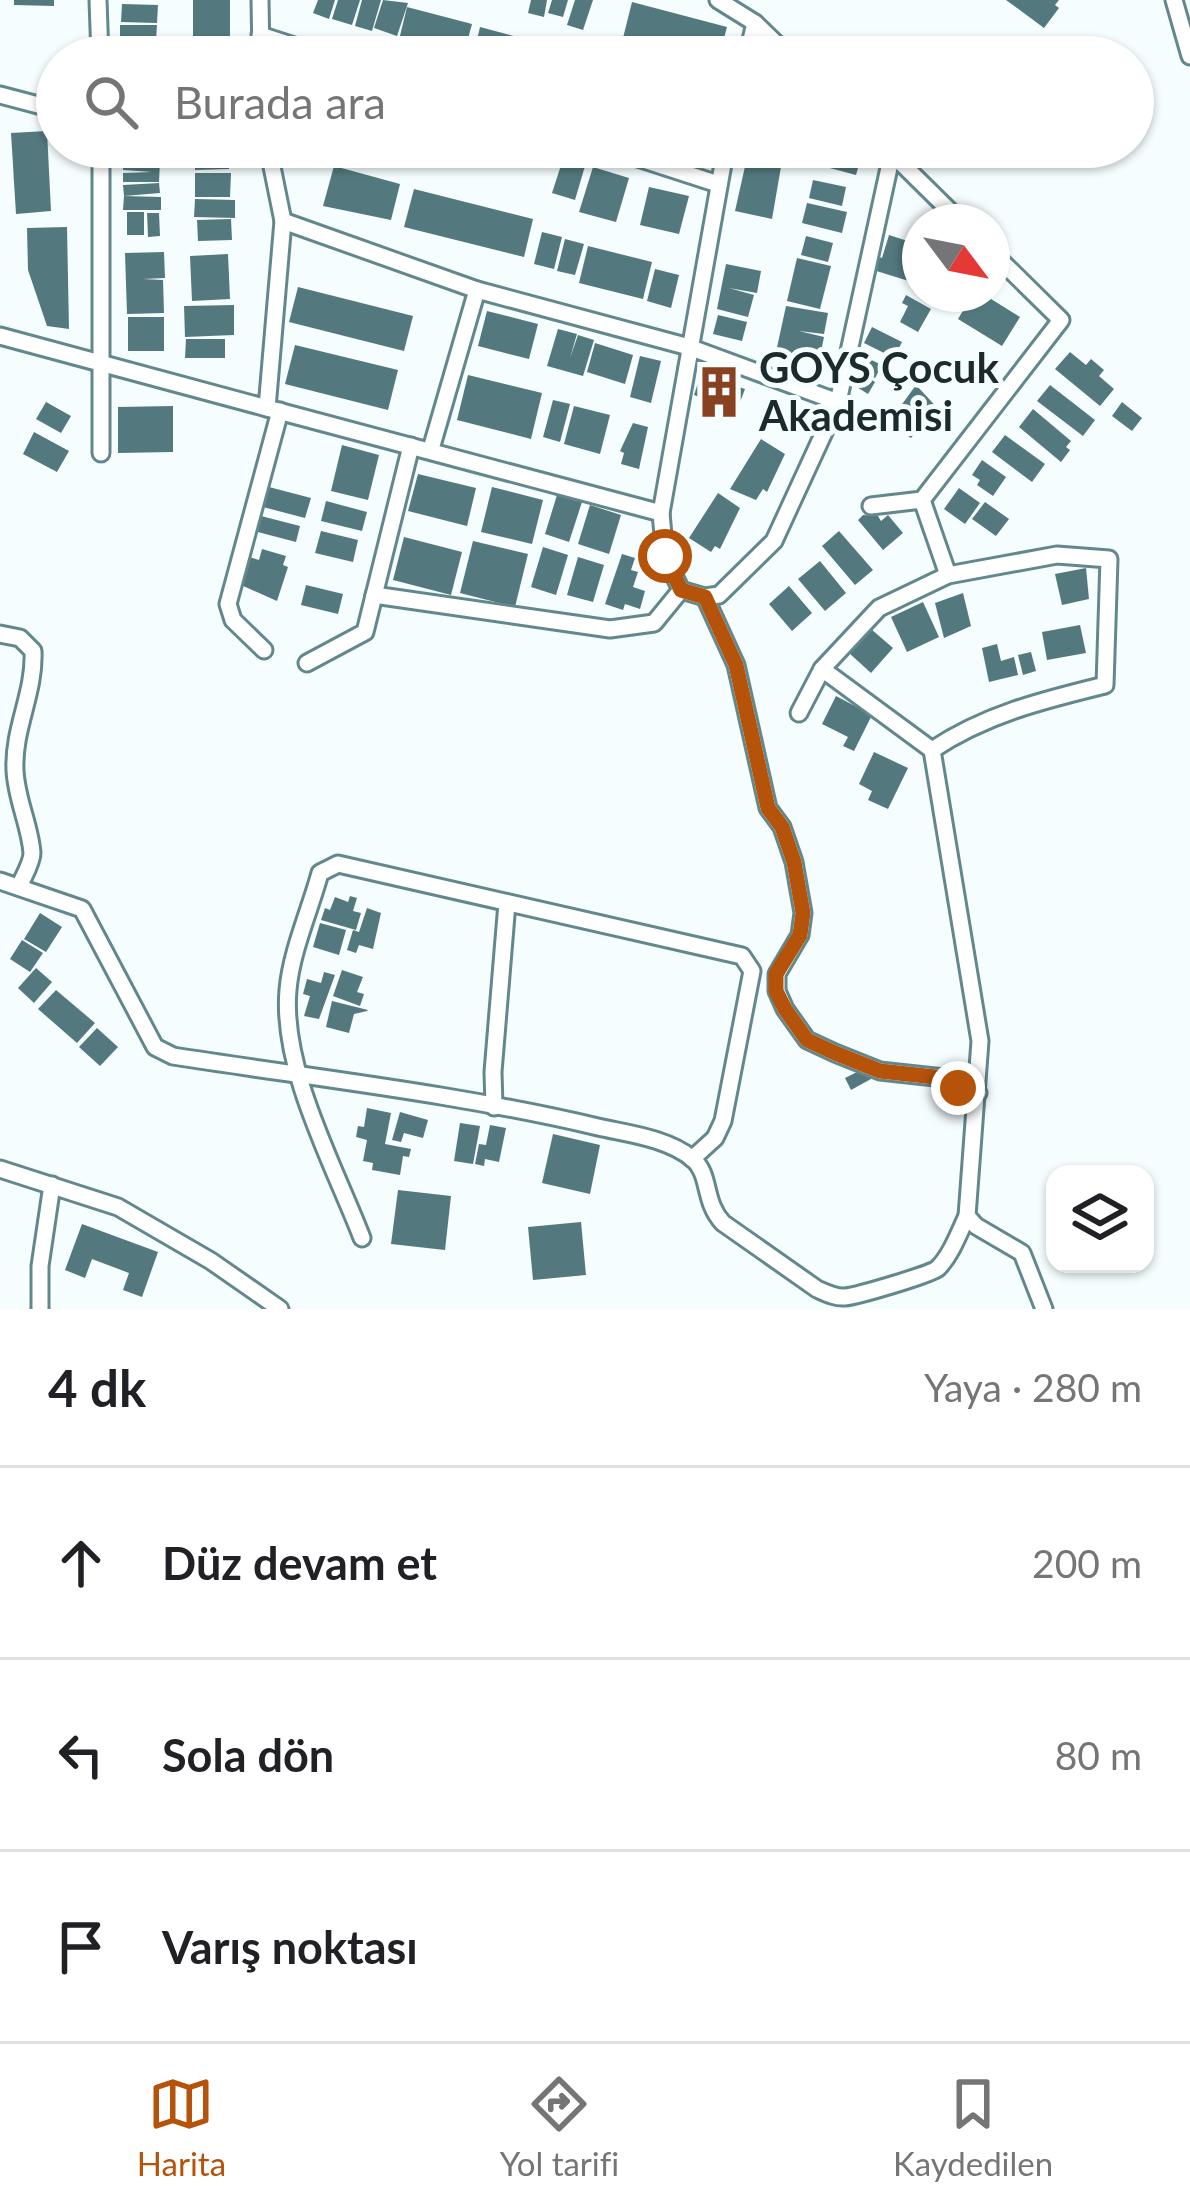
<!DOCTYPE html>
<html lang="tr">
<meta charset="utf-8">
<style>
:root{--surface:#fff;--page:#f2f2f2;--text:#202124;--muted:#757577;--line:#e0e0e0;--accent:#b45309}
body{margin:0;font-family:Lato,sans-serif;background:var(--page);color:var(--text)}
.controls{position:absolute;right:36px;bottom:36px;display:grid;overflow:hidden;border-radius:24px;box-shadow:0 3px 9px #0004}
.controls button{width:108px;height:108px;display:grid;place-items:center;padding:0;border:0;border-bottom:3px solid var(--line);background:var(--surface);color:var(--text);font:60px sans-serif}
.compass{position:absolute;left:902px;top:204px;width:108px;height:108px;border-radius:50%;background:var(--surface);box-shadow:0 3px 9px #0004;rotate:122deg}
.stop{position:absolute;width:36px;height:36px;margin:-27px;border:9px solid #b45309;border-radius:50%;background:#fff}
.stop.end{background:#b45309;border-color:#fff;box-shadow:0 3px 12px #0008}
.list{margin:0;padding:0;list-style:none}
h2{display:flex;justify-content:space-between;align-items:center;height:156px;margin:0;padding:0 48px;font-size:51px}
h2 small{font-size:39px;font-weight:400;color:var(--muted)}
.list li{display:grid;grid-template-columns:78px 1fr auto;gap:36px;align-items:center;box-sizing:border-box;height:192px;padding:0 48px;border-top:3px solid var(--line)}
.list b{display:block;font-size:45px;white-space:nowrap}
.list em{font-size:39px;font-style:normal;color:var(--muted)}
.icon{flex:none;width:66px;height:66px;fill:none;stroke:currentColor;stroke-width:2;stroke-linecap:round;stroke-linejoin:round}
.map{position:relative;flex:none;width:1190px;height:1309px;overflow:hidden}
.search{position:absolute;background:var(--surface);box-shadow:0 3px 9px #0004;left:36px;right:36px;top:36px;height:132px;display:flex;align-items:center;gap:30px;box-sizing:border-box;padding:0 42px;border-radius:66px;color:var(--muted);font-size:45px}
.sheet{height:732px;background:var(--surface)}
nav{display:flex;justify-content:space-around;align-items:center;box-sizing:border-box;height:168px;border-top:3px solid var(--line);background:var(--surface);font-size:33px;color:var(--muted)}
nav a{display:grid;justify-items:center;gap:6px}
nav .on{color:var(--accent)}
.map>svg:first-child{display:block}
</style>
<div class="map">
<svg width="1190" height="1309" viewBox="0 0 1190 1309">
<rect width="100%" height="100%" fill="#f5fdfe"/>
<g fill="#53797e">
<polygon points="14,0 54,0 54,6 14,5"/>
<rect x="193" y="0" width="37" height="57"/>
<polygon points="318,0 335,0 329,19 313,13"/>
<polygon points="338,0 360,0 352,25 332,19"/>
<polygon points="362,0 381,0 372,31 355,26"/>
<polygon points="383,0 408,3 397,36 374,28"/>
<polygon points="531,0 547,0 544,17 528,13"/>
<polygon points="552,0 568,0 563,17 548,13"/>
<polygon points="575,0 593,0 583,30 567,25"/>
<polygon points="1006,0 1059,0 1055,5 1059,8 1044,28"/>
<polygon points="632,2 727,27 719,57 699,57 623,38"/>
<polygon points="122,4 158,5 157,23 121,22"/>
<polygon points="407,7 472,24 463,57 398,44"/>
<polygon points="120,25 157,25 156,41 120,41"/>
<polygon points="480,27 543,44 540,57 473,57"/>
<polygon points="1082,38 1107,54 1105,57 1070,57"/>
<polygon points="120,42 155,44 154,57 119,57"/>
<polygon points="47,131 51,211 16,214 11,133"/>
<polygon points="128,147 163,147 162,158 127,156"/>
<polygon points="195,147 229,147 229,169 195,170"/>
<polygon points="742,147 785,147 782,158"/>
<polygon points="832,147 864,147 856,175 826,167"/>
<polygon points="748,153 782,161 772,219 735,211"/>
<polygon points="124,159 160,161 159,182 123,182 123,173 152,172 123,170"/>
<polygon points="563,159 585,166 575,200 552,193"/>
<polygon points="334,166 400,184 391,220 323,206"/>
<polygon points="593,167 629,178 616,222 579,212"/>
<polygon points="195,173 231,173 230,197 195,197"/>
<polygon points="813,180 846,187 842,206 809,198"/>
<polygon points="159,183 160,193 124,196 123,185"/>
<polygon points="649,187 689,196 679,234 640,225"/>
<polygon points="414,189 533,219 524,257 404,227"/>
<polygon points="124,196 161,197 161,210 123,210"/>
<polygon points="195,199 235,200 235,218 194,217"/>
<polygon points="807,203 847,212 842,233 802,223"/>
<rect x="127" y="212" width="17" height="23"/>
<polygon points="147,213 159,213 160,236 148,237"/>
<polygon points="231,219 232,240 198,241 197,220"/>
<polygon points="67,227 69,329 47,326 28,270 27,228"/>
<polygon points="542,232 562,237 554,269 534,264"/>
<polygon points="889,235 920,245 912,282 870,269 874,255 882,258"/>
<polygon points="806,236 833,243 828,262 801,255"/>
<polygon points="565,239 584,244 575,275 557,271"/>
<polygon points="588,246 652,262 643,299 579,283"/>
<polygon points="164,252 165,278 143,279 163,280 164,313 127,314 125,253"/>
<polygon points="228,254 230,299 192,301 190,256"/>
<polygon points="797,258 831,266 820,309 787,301"/>
<polygon points="726,264 761,271 757,293 729,288 754,295 748,317 717,309"/>
<polygon points="655,269 679,275 671,308 647,301"/>
<polygon points="298,287 413,316 404,351 289,322"/>
<polygon points="973,294 983,294 1020,317 1002,346 958,319"/>
<polygon points="906,295 931,309 918,332 900,322 908,306 902,303"/>
<polygon points="234,305 234,335 185,337 184,306"/>
<polygon points="786,306 828,313 824,334 799,331 824,337 819,361 776,352"/>
<polygon points="487,311 538,324 529,359 478,346"/>
<polygon points="718,315 747,322 742,341 713,334"/>
<rect x="128" y="317" width="36" height="34"/>
<polygon points="872,327 902,342 894,358 864,343"/>
<polygon points="558,329 577,334 570,358 578,335 594,340 583,376 547,366"/>
<polygon points="186,339 225,339 225,358 185,358"/>
<polygon points="595,343 633,355 625,384 587,372"/>
<polygon points="295,345 398,370 388,410 285,384"/>
<polygon points="1070,352 1086,365 1091,359 1104,370 1099,376 1114,389 1100,406 1055,369"/>
<polygon points="640,356 661,361 651,403 630,397"/>
<polygon points="865,357 882,365 875,378 859,369"/>
<polygon points="860,372 875,382 868,394 852,384"/>
<polygon points="701,374 745,389 737,410 694,395"/>
<polygon points="468,375 542,393 531,439 457,420"/>
<polygon points="916,385 944,415 932,432 921,424 911,438 904,433 907,429 892,418"/>
<polygon points="1050,385 1095,420 1083,436 1037,401"/>
<polygon points="553,400 570,404 560,442 543,437"/>
<polygon points="46,402 71,416 61,433 36,419"/>
<polygon points="1122,402 1142,418 1132,431 1112,416"/>
<polygon points="173,406 173,452 118,453 118,407"/>
<polygon points="574,406 610,415 600,454 564,444"/>
<polygon points="1033,409 1071,441 1066,447 1070,450 1061,462 1019,427"/>
<polygon points="633,423 648,427 639,469 621,464 624,453 620,451"/>
<polygon points="34,432 69,451 57,472 23,454"/>
<polygon points="1005,435 1045,464 1032,482 992,452"/>
<polygon points="761,439 785,454 767,492 763,489 756,500 730,489"/>
<polygon points="342,445 379,455 368,500 331,491"/>
<polygon points="982,460 1006,477 993,496 977,485 980,480 972,475"/>
<polygon points="418,474 476,488 467,526 408,511"/>
<polygon points="269,487 311,498 305,518 263,507"/>
<polygon points="492,487 543,500 532,544 481,532"/>
<polygon points="959,488 980,503 965,524 944,509"/>
<polygon points="718,493 740,508 720,549 715,546 711,552 689,538"/>
<polygon points="557,495 582,502 569,542 545,534"/>
<polygon points="326,501 367,512 362,531 321,521"/>
<polygon points="985,502 1009,519 996,536 972,519"/>
<polygon points="590,505 621,515 609,554 578,544"/>
<polygon points="257,515 300,526 296,542 254,531"/>
<polygon points="863,515 878,516 881,521 888,515 903,533 883,550 858,520"/>
<polygon points="321,531 358,540 353,562 315,553"/>
<polygon points="839,531 873,570 855,585 822,546"/>
<polygon points="404,537 462,552 451,595 393,580"/>
<polygon points="473,541 528,554 515,607 460,593"/>
<polygon points="543,547 568,555 556,595 531,587"/>
<polygon points="262,549 286,556 283,565 288,567 277,601 241,585 249,557 259,560"/>
<polygon points="622,554 635,558 631,570 638,572 633,587 645,591 640,609 625,604 623,610 605,604"/>
<polygon points="578,557 604,565 593,602 567,595"/>
<polygon points="820,561 846,593 825,611 798,579"/>
<polygon points="1086,568 1089,599 1062,605 1055,574"/>
<polygon points="306,585 343,594 338,614 301,605"/>
<polygon points="789,586 812,613 792,631 769,604"/>
<polygon points="963,593 971,626 944,638 935,603"/>
<polygon points="923,602 939,637 907,652 891,617"/>
<polygon points="1080,625 1086,653 1047,660 1042,632"/>
<polygon points="871,629 893,648 871,673 849,653"/>
<polygon points="997,644 1001,661 1014,657 1018,675 989,682 982,648"/>
<polygon points="1031,652 1036,671 1023,675 1018,655"/>
<polygon points="836,696 872,715 854,751 843,746 848,737 822,724"/>
<polygon points="874,752 908,768 888,809 868,800 872,791 859,784"/>
<polygon points="350,896 357,898 353,911 361,913 356,930 321,920 325,908 330,910 335,897 348,902"/>
<polygon points="367,908 381,913 373,949 359,945 356,953 347,950 353,930 359,932"/>
<polygon points="40,913 62,927 46,952 24,939"/>
<polygon points="320,923 346,930 339,955 313,947"/>
<polygon points="22,940 43,953 30,972 10,959"/>
<polygon points="36,968 52,982 34,1003 18,988"/>
<polygon points="342,970 363,977 357,992 364,994 360,1006 333,996"/>
<polygon points="324,972 335,975 319,1019 304,1016 310,996 303,994 307,979 321,983"/>
<polygon points="56,990 95,1023 77,1043 38,1009"/>
<polygon points="332,1001 368,1010 367,1011 354,1014 349,1033 326,1027"/>
<polygon points="97,1028 118,1047 100,1066 79,1047"/>
<polygon points="865,1068 871,1079 851,1090 845,1078"/>
<polygon points="367,1108 391,1113 385,1144 411,1149 409,1157 403,1156 400,1175 372,1170 373,1163 363,1161 367,1140 356,1137 358,1126 364,1127"/>
<polygon points="400,1112 428,1120 423,1138 404,1133 401,1142 392,1140"/>
<polygon points="460,1123 480,1126 473,1164 454,1161"/>
<polygon points="490,1125 506,1128 499,1162 485,1159 484,1166 475,1164 479,1144 486,1145"/>
<polygon points="553,1134 600,1145 590,1194 542,1183"/>
<polygon points="398,1190 451,1196 445,1250 391,1244"/>
<polygon points="581,1222 586,1275 533,1280 528,1227"/>
<polygon points="82,1224 158,1252 142,1297 123,1290 129,1273 92,1259 85,1278 65,1270"/>
</g>
<g fill="none" stroke-linecap="round" stroke-linejoin="round">
<g stroke="#62888d" stroke-width="21">
<g id="street">
<polyline points="98,0 100,57"/>
<polyline points="260,0 261,57"/>
<polyline points="718,0 755,23 790,57"/>
<polyline points="1174,0 1190,56"/>
<polyline points="260,35 328,57"/>
<polyline points="747,57 755,23"/>
<polyline points="0,95 57,110"/>
<polyline points="268,147 283,221 267,408 661,513"/>
<polyline points="604,147 718,184"/>
<polyline points="726,147 661,513 665,557 681,590 705,597 719,595 774,541 838,402 892,154"/>
<polyline points="887,149 961,222"/>
<polyline points="283,221 477,290 689,347 838,402"/>
<polyline points="0,336 267,408"/>
<polyline points="431,449 477,290"/>
<polyline points="101,453 101,147"/>
<polyline points="922,500 948,575"/>
<polyline points="871,506 922,500 1061,320 992,252"/>
<path d="M 1057,555 L 1109,559 L 1105,685 C 1044,700 986,714 932,750 L 822,669 L 879,608 L 948,575 Z"/>
<polyline points="374,595 610,629 654,623 681,590"/>
<polyline points="705,597 736,665 768,808 782,827 794,862 803,913 800,935 777,974 777,991 785,1009 807,1040 835,1053 880,1071 944,1078 978,1093"/>
<path d="M 0,634 L 20,638 L 33,651 C 35,693 13,728 15,770 C 16,799 30,825 32,853 C 32,863 23,877 19,887"/>
<polyline points="264,650 233,620 228,604 280,411"/>
<polyline points="307,663 365,632 411,446"/>
<polyline points="799,713 822,669"/>
<polyline points="932,750 980,1041 967,1216 976,1226 1022,1253 1044,1309"/>
<path d="M 0,881 L 82,909 L 155,1047 L 173,1056 C 314,1078 459,1094 598,1127 C 629,1134 667,1138 693,1159 C 711,1175 703,1202 723,1223 L 817,1289 C 826,1293 836,1298 845,1297 C 857,1296 932,1274 938,1268 C 951,1255 959,1233 967,1216"/>
<polyline points="494,1107 493,1072 507,903"/>
<polyline points="0,1169 118,1207 211,1261 280,1309"/>
<path d="M 362,1238 C 334,1165 281,1069 288,990 C 291,952 310,910 320,873 L 338,864 L 742,956 L 752,971 L 723,1121 L 715,1138 L 692,1159"/>
<polyline points="40,1309 40,1266 52,1185"/>
</g>
</g>
<use href="#street" stroke="#fff" stroke-width="15"/>
</g>
<g fill="none" stroke-linecap="round" stroke-linejoin="round">
<polyline stroke="#b45309" stroke-width="15" points="665,556 681,590 705,597 736,665 768,808 782,827 794,862 803,913 800,935 776,974 776,991 785,1009 807,1040 835,1053 880,1071 944,1078 958,1088"/>
</g>
<defs>
<g id="building-bare" transform="scale(4.14)"><path d="M-4-6H4V6H1V3H-1V6H-4ZM-2.5-4.3h1.7v1.8h-1.7ZM.8-4.3h1.7v1.8H.8ZM-2.5-1h1.7V.8h-1.7ZM.8-1h1.7V.8H.8Z" fill="#894221" stroke="#f5fdfe" stroke-width="2.5" paint-order="stroke"/></g>
</defs>
<g fill-rule="evenodd">
<use href="#building-bare" x="719" y="392"/>
</g>
<g text-anchor="middle" stroke-width="10" stroke-linejoin="round" paint-order="stroke">
<g font-size="42" font-weight="bold" fill="#1b2b2d" stroke="#f5fdfe" text-anchor="start">
<text x="759" y="383">GOYS Çocuk<tspan x="759" dy="48">Akademisi</tspan></text>
</g>
</g>
</svg>
<div class="controls">
<button><svg class="icon" aria-label="layers" viewBox="0 0 24 24"><path d="M12 4l9 5-9 5-9-5zM3 14l9 5 9-5"/></svg></button>
</div>
<svg class="compass" viewBox="-18 -18 36 36"><path d="M0-13l5 13h-10z" fill="#e53935"/><path d="M0 13l5-13h-10z" fill="#757577"/></svg>
<div class="stop" style="left:665px;top:556px"></div>
<div class="stop end" style="left:958px;top:1088px"></div>
<div class="search"><svg class="icon" aria-label="search" viewBox="0 0 24 24"><circle cx="10" cy="10" r="6"/><path d="M15 15l6 6"/></svg>Burada ara</div>
</div>
<section class="sheet">
<h2>4 dk<small>Yaya · 280 m</small></h2>
<ul class="list">
<li><svg class="icon" aria-label="ahead" viewBox="0 0 24 24"><path d="M12 20V5M6 11l6-6 6 6"/></svg><div><b>Düz devam et</b></div><em>200 m</em></li>
<li><svg class="icon" aria-label="left" viewBox="0 0 24 24"><path d="M17 20v-9H6M10 6l-5 5 5 5"/></svg><div><b>Sola dön</b></div><em>80 m</em></li>
<li><svg class="icon" aria-label="arrive" viewBox="0 0 24 24"><path d="M6 21V4h12l-3 4 3 4H6"/></svg><div><b>Varış noktası</b></div></li>
</ul>
</section>
<nav>
<a class="on"><svg class="icon" aria-label="map" viewBox="0 0 24 24"><path d="M3 6l6-2 6 2 6-2v14l-6 2-6-2-6 2zM9 4v14M15 6v14"/></svg>Harita</a>
<a><svg class="icon" aria-label="directions" viewBox="0 0 24 24"><path d="M12 3l9 9-9 9-9-9zM9 14v-3h6M13 9l2 2-2 2"/></svg>Yol tarifi</a>
<a><svg class="icon" aria-label="saved" viewBox="0 0 24 24"><path d="M7 4h10v16l-5-4-5 4z"/></svg>Kaydedilen</a>
</nav>
